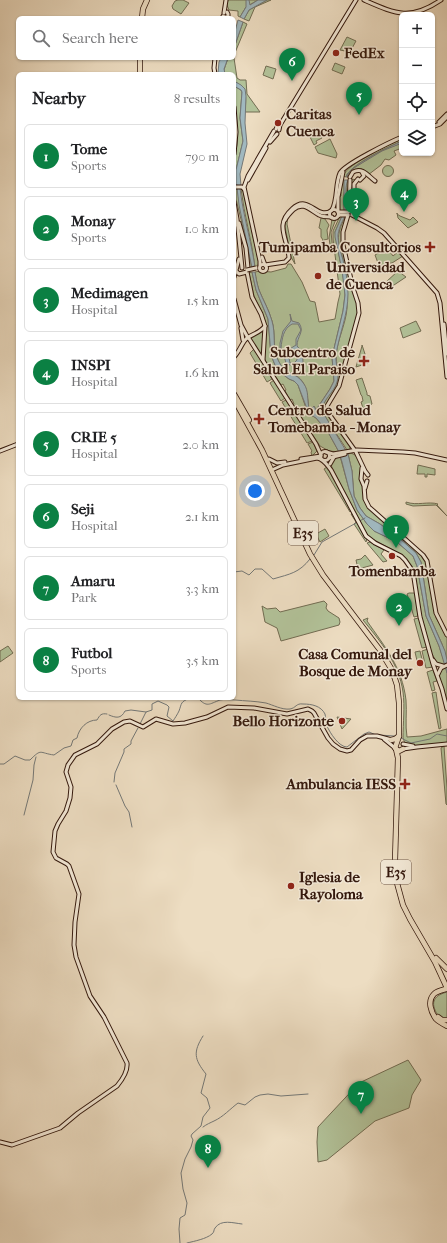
<!DOCTYPE html>
<meta charset="utf-8">
<style>
:root{--surface:#fff;--page:#f2f2f2;--text:#202124;--muted:#757577;--line:#e0e0e0;--accent:#0b8043}
body{margin:0;font-family:"IM FELL French Canon",serif;background:var(--page);color:var(--text)}
.controls{position:absolute;right:12px;top:12px;display:grid;overflow:hidden;border-radius:6px;box-shadow:0 1px 3px #0004}
.controls button{width:36px;height:36px;display:grid;place-items:center;padding:0;border:0;border-bottom:1px solid var(--line);background:var(--surface);color:var(--text);font:20px sans-serif}
.you{position:absolute;left:255px;top:491px;width:14px;height:14px;margin:-10px;border:3px solid #fff;border-radius:50%;background:#1a73e8;box-shadow:0 0 0 6px #1a73e833}
.badge{display:grid;place-items:center;width:26px;height:26px;border-radius:50%;background:var(--accent);color:#fff;font-size:13px;font-weight:700}
.pin{position:absolute;translate:-50% -33px;filter:drop-shadow(0 1px 2px #0008)}
.pin::after{content:'';position:absolute;top:21px;width:14px;height:12px;background:inherit;clip-path:polygon(0 0,100% 0,50% 100%)}
.list{margin:0;padding:0;list-style:none}
h2{display:flex;justify-content:space-between;align-items:center;height:52px;margin:0;padding:0 16px;font-size:17px}
h2 small{font-size:13px;font-weight:400;color:var(--muted)}
.list li{display:grid;grid-template-columns:26px 1fr auto;gap:12px;align-items:center;box-sizing:border-box;height:64px;margin:0 8px 8px;padding:0 8px;border:1px solid var(--line);border-radius:6px}
.list b{display:block;font-size:15px;white-space:nowrap}
.list p{margin:0;font-size:13px;white-space:nowrap;color:var(--muted)}
.list em{font-size:13px;font-style:normal;color:var(--muted)}
.icon{flex:none;width:22px;height:22px;fill:none;stroke:currentColor;stroke-width:2;stroke-linecap:round;stroke-linejoin:round}
.map{position:relative;flex:none;width:447px;height:1243px;overflow:hidden}
.search{position:absolute;background:var(--surface);box-shadow:0 1px 3px #0004;left:16px;top:16px;width:220px;height:44px;display:flex;align-items:center;gap:10px;box-sizing:border-box;padding:0 14px;border-radius:6px;color:var(--muted);font-size:15px}
.panel{position:absolute;background:var(--surface);box-shadow:0 1px 3px #0004;left:16px;top:72px;width:220px;height:628px;border-radius:6px}
.map>svg:first-child{display:block}
</style>
<div class="map">
<svg width="447" height="1243" viewBox="0 0 447 1243">
<rect width="100%" height="100%" fill="#edddc2"/>
<filter id="stains"><feTurbulence type="fractalNoise" baseFrequency=".005" numOctaves="4"/><feColorMatrix values="0 0 0 0 .2 0 0 0 0 .09 0 0 0 0 .02 0 0 0 .5 -.17"/></filter>
<radialGradient id="worn" r=".72"><stop offset=".6" stop-color="#630" stop-opacity="0"/><stop offset="1" stop-color="#630" stop-opacity=".3"/></radialGradient>
<g fill="#b2c299" stroke="#726c52">
<polygon points="178,0 183,0 189,3 181,14 173,9 172,6 175,1"/>
<polygon points="228,0 258,0 246,7 240,17 238,16 238,11 229,10 227,5"/>
<polygon points="267,0 271,0 255,7 249,21 244,19 249,10"/>
<polygon points="243,22 247,24 234,55 234,48"/>
<polygon points="347,37 356,41 350,52 340,50"/>
<path d="M 228,58 L 234,58 L 237,78 L 240,80 L 246,80 L 247,94 L 260,112 L 245,112 C 246,97 248,89 234,81 L 234,74 L 225,74 L 224,70 Z"/>
<polygon points="335,63 345,67 342,74 332,70"/>
<polygon points="266,66 276,69 273,79 263,75"/>
<path d="M 234,86 L 241,90 L 242,92 L 240,118 L 243,141 L 236,170 L 236,185 C 230,179 235,154 237,145 C 239,131 236,116 234,102 C 233,97 234,91 234,86 Z"/>
<polygon points="319,133 322,138 316,141 317,143 314,145 310,137 312,134 314,135"/>
<polygon points="330,139 337,154 336,158 318,153 315,147"/>
<path d="M 402,139 L 402,141 C 390,146 349,165 346,177 L 343,176 C 347,164 389,144 402,139 Z"/>
<polygon points="402,143 402,148 394,151 396,155 389,160 385,159 381,165 368,175 362,169 357,169 349,177 347,177 348,174 352,169 382,150"/>
<circle cx="388" cy="171" r="5.5"/>
<path d="M 351,179 L 358,180 L 355,182 L 352,212 L 347,212 C 349,202 343,189 348,180 L 350,180 L 350,189 Z"/>
<polygon points="343,180 344,180 344,212 340,211 339,197 341,196 341,192 340,191"/>
<polygon points="236,188 237,188 252,268 249,269 249,255 246,240 236,199"/>
<path d="M 241,189 L 243,190 L 259,264 L 255,267 C 252,241 244,215 241,189 Z"/>
<polygon points="397,214 400,216 410,220 413,217 418,222 408,228 398,218 397,213"/>
<polygon points="288,216 287,224 295,264 291,257 285,227 285,223"/>
<path d="M 340,216 L 342,216 L 335,232 L 344,282 L 345,295 L 343,311 L 332,357 L 334,381 L 330,389 L 316,410 L 314,406 L 312,408 L 309,408 C 307,399 308,389 302,381 C 294,370 284,376 278,360 C 272,348 276,334 272,321 C 269,310 263,300 259,290 C 257,284 256,278 255,272 L 260,271 L 271,272 L 286,268 L 288,264 L 291,264 L 302,282 L 310,301 L 315,302 L 319,322 L 335,319 L 338,302 L 340,294 L 333,239 L 333,231 Z"/>
<path d="M 346,216 L 347,216 L 342,235 L 342,245 L 358,305 L 357,315 L 339,383 L 325,409 L 327,414 L 350,445 L 350,449 L 347,450 L 324,415 L 322,410 C 323,398 336,390 338,377 C 339,371 336,363 336,356 C 337,340 346,324 347,308 C 347,297 348,282 346,271 C 341,248 332,239 346,216 Z"/>
<polygon points="321,218 325,219 329,225 327,230 328,239 324,240 324,246 322,247 321,243 323,240 321,237 321,229 319,228"/>
<polygon points="332,219 336,219 331,232 333,251 331,251 329,238"/>
<polygon points="387,248 393,256 399,251 403,256 392,263 389,263 381,266 378,263 375,255"/>
<polygon points="398,271 406,277 388,289 386,282"/>
<polygon points="252,272 256,290 268,319 271,355 277,370 289,379 294,381 298,385 306,408 311,415 316,418 328,432 339,452 329,451 320,446 293,405 294,404 292,399 290,400 285,391 286,390 283,384 281,385 264,359 265,321 254,296 249,273"/>
<polygon points="416,321 421,331 403,338 400,328"/>
<polygon points="265,328 262,358 250,338"/>
<polygon points="362,345 368,363 356,367 362,346"/>
<polygon points="254,349 272,379 267,382 250,353"/>
<polygon points="362,378 367,393 367,395 370,396 372,404 363,408 361,402 363,401 362,396 361,395 356,380"/>
<polygon points="274,380 285,398 281,401 270,383"/>
<polygon points="286,400 312,441 307,443 282,402"/>
<polygon points="313,442 317,451 312,456 311,452 312,451 308,444"/>
<polygon points="351,453 355,455 359,460 361,466 362,484 368,507 421,554 426,560 436,618 447,636 447,660 442,644 429,615 421,562 416,553 399,538 380,524 366,516 360,508 354,496 352,471 348,454"/>
<polygon points="340,456 349,489 357,510 367,524 374,531 397,542 413,556 417,566 426,616 439,646 445,664 442,665 437,663 432,654 436,665 435,666 420,611 414,572 411,565 400,554 369,537 363,528 332,468 331,464 335,457"/>
<polygon points="418,465 435,469 435,475 427,474 427,477 425,477 425,474 417,474"/>
<polygon points="327,467 351,511 350,512 324,469"/>
<path d="M 406,502 C 417,506 428,501 438,504 L 437,505 L 447,516 L 436,505 L 413,506 L 406,504 Z"/>
<polygon points="353,513 367,539 366,542 354,524 356,522 351,514"/>
<polygon points="325,529 329,536 320,542 316,534"/>
<polygon points="370,542 384,550 381,554 387,561 383,562 367,543"/>
<polygon points="365,555 373,565 358,569 356,560 361,559"/>
<polygon points="409,593 415,593 418,616 414,617 407,594"/>
<polygon points="324,601 327,604 326,608 328,611 339,618 340,622 339,625 281,641 277,628 265,622 262,606 267,609 276,608 280,612"/>
<path d="M 368,618 L 367,621 C 385,647 402,667 406,700 C 407,713 405,725 407,737 L 421,736 L 447,729 L 447,743 C 437,744 418,748 409,745 C 405,744 404,741 403,738 C 403,723 405,707 403,692 C 399,663 380,641 363,620 Z"/>
<polygon points="419,618 427,647 422,648 414,619"/>
<polygon points="8,646 13,653 0,662 0,651"/>
<polygon points="428,649 433,667 426,668 422,651"/>
<polygon points="420,651 423,663 418,665 415,652"/>
<path d="M 446,667 L 447,673 L 447,701 C 445,692 432,672 446,667 Z"/>
<polygon points="433,670 437,681 433,682 435,690 432,691 427,672"/>
<polygon points="436,692 441,728 439,729 432,693"/>
<polygon points="337,717 351,719 342,729"/>
<polygon points="444,746 447,788 447,805 446,804 441,748"/>
<path d="M 447,992 L 447,1019 L 439,1017 C 430,1004 432,996 447,992 Z"/>
<polygon points="408,1060 421,1080 412,1095 409,1108 375,1121 327,1160 318,1162 317,1142 318,1127 359,1083"/>
</g>
<g fill="#a0b8bf" stroke="#747877" fill-rule="evenodd">
<polygon points="246,0 249,0 250,5 258,0 267,0 249,10 244,19 240,17 246,7"/>
<polygon points="238,20 243,22 234,48 234,35"/>
<polygon points="221,58 228,58 224,69 225,74 218,73 219,62"/>
<polygon points="234,81 241,85 245,89 246,96 245,123 247,144 240,174 241,186 236,185 236,170 243,141 240,118 242,92 241,90 234,86"/>
<path d="M 402,141 L 402,143 L 382,151 L 352,169 L 348,174 L 347,177 L 346,177 C 348,166 391,146 402,141 Z"/>
<path d="M 344,180 L 348,180 C 343,189 349,202 347,212 L 344,212 Z"/>
<path d="M 237,188 L 240,188 C 243,215 251,240 255,267 L 252,268 L 239,205 Z"/>
<path d="M 342,216 L 345,216 C 342,222 338,230 338,236 C 338,244 341,253 343,260 C 346,271 348,283 348,294 C 348,315 339,334 336,355 C 335,364 340,373 337,382 C 334,393 322,400 322,411 L 348,454 L 352,471 L 354,496 L 360,508 L 366,516 L 380,524 L 399,538 L 416,553 L 421,562 L 429,615 L 445,651 L 447,660 L 447,673 L 439,646 L 426,616 L 417,566 L 413,556 L 397,542 L 374,531 L 367,524 L 357,510 L 349,489 L 342,462 L 339,452 L 328,432 L 316,418 L 309,414 L 298,385 L 294,381 L 289,379 L 277,370 L 271,355 L 268,319 L 256,290 L 252,272 L 255,272 C 256,278 257,284 259,290 C 263,300 269,310 272,321 C 276,334 272,348 278,360 C 285,376 296,371 304,384 C 309,391 307,400 309,408 L 312,408 L 314,406 L 316,410 L 330,389 L 334,381 L 332,357 L 343,311 L 345,295 L 342,270 L 335,237 L 335,232 Z"/>
<path d="M 290,314 L 292,321 L 299,323 C 305,332 297,336 297,346 C 305,353 303,362 302,372 L 300,374 L 294,369 L 294,365 L 290,365 L 286,363 L 284,356 L 280,348 L 280,343 L 283,331 L 291,321 ZM 292,324 L 298,324 L 301,330 L 296,339 L 296,345 L 285,352 L 281,348 C 282,339 283,329 292,324 ZM 294,350 L 296,353 L 297,360 L 294,363 L 290,363 L 289,358 L 292,351 Z"/>
</g>
<g fill="none" stroke-linecap="round" stroke-linejoin="round">
<g stroke="#747877" stroke-width="1">
<polyline points="314,555 322,542 365,518"/>
<path d="M 234,572 L 242,571 L 249,575 L 255,569 L 262,569 L 273,579 C 290,574 299,573 310,559"/>
<path d="M 198,698 C 207,708 209,704 220,700 C 224,699 230,700 235,700 C 245,701 255,701 266,703 C 273,705 282,710 290,709 C 296,708 296,703 303,704 C 312,704 321,706 325,714 C 326,718 326,722 327,726 C 330,733 339,747 347,747 L 364,734 L 369,732 L 376,735"/>
<path d="M 109,715 C 116,718 121,719 125,711 L 131,710 L 146,712"/>
<path d="M 140,724 L 146,712 L 152,710 L 152,704 L 158,701 L 167,705 L 169,707 L 167,716 L 173,721 C 175,718 177,715 179,711 C 182,703 180,702 190,698"/>
<polyline points="379,735 394,736"/>
<polyline points="401,738 411,743 430,739 437,734 447,736"/>
<path d="M 0,764 L 4,764 L 15,756 L 25,760 L 30,760 C 42,748 39,753 54,755 L 64,748 L 71,746 L 73,740 L 77,738 C 79,728 87,720 97,720 C 100,715 101,713 107,714"/>
<polyline points="114,782 115,773 124,752 124,749 131,744 131,741 138,728"/>
<polyline points="116,785 125,806 129,812 132,827"/>
<polyline points="24,815 33,780 34,765 36,757"/>
<path d="M 203,1127 C 207,1124 210,1123 214,1121 C 223,1117 230,1109 238,1103 L 245,1105 L 255,1097 L 260,1095 L 268,1094 L 281,1096 L 308,1094"/>
<path d="M 180,1243 L 179,1229 L 180,1218 L 185,1215 L 187,1203 L 183,1189 L 181,1173 L 185,1159 L 191,1147 L 193,1140 L 191,1136 L 192,1134 L 201,1126 L 203,1117 L 210,1108 L 207,1098 L 201,1093 L 206,1074 C 194,1059 193,1052 203,1036"/>
<path d="M 187,1243 C 195,1241 206,1239 212,1234 C 215,1231 213,1231 215,1228 C 221,1219 233,1223 242,1224"/>
</g>
<g stroke="#33170c" stroke-width="5">
<g id="secondary">
<path d="M 364,0 C 396,14 410,21 441,0"/>
<polyline points="224,13 226,0"/>
<polyline points="223,16 225,17 228,17 228,14 227,12"/>
<polyline points="215,58 214,68 215,74"/>
<polyline points="234,107 236,132 234,154"/>
<polyline points="439,122 447,114"/>
<polyline points="432,127 440,124 447,117"/>
<polyline points="276,129 279,123"/>
<polyline points="279,130 280,125 356,0"/>
<polyline points="270,142 277,134"/>
<path d="M 350,177 L 353,172 C 363,167 368,176 375,181"/>
<polyline points="248,180 266,148"/>
<polyline points="360,180 364,176 362,172"/>
<polyline points="234,187 242,187 244,189"/>
<polyline points="234,202 237,219 242,268"/>
<circle cx="334" cy="214" r="4.5"/>
<path d="M 332,210 C 338,199 335,184 340,173 C 345,164 390,142 402,137"/>
<polyline points="338,211 338,197 343,172"/>
<polyline points="338,212 348,212"/>
<polyline points="349,212 350,180"/>
<polyline points="234,213 236,225"/>
<polyline points="352,213 354,206 354,184 358,179"/>
<polyline points="348,215 343,232 343,245 353,288 358,303 359,313 339,386 327,406 327,410 329,414 356,452 365,471 368,475"/>
<polyline points="352,215 377,228 384,233 437,293 440,303 447,377"/>
<polyline points="338,216 340,215 348,215"/>
<path d="M 285,220 C 287,216 290,213 293,210 C 303,201 310,210 319,215 C 322,217 327,217 332,217"/>
<polyline points="239,223 246,248 248,268"/>
<polyline points="262,257 265,265"/>
<circle cx="263" cy="268" r="3.5"/>
<polyline points="260,265 260,261 244,187 248,176 274,131"/>
<path d="M 265,265 L 285,262 L 289,258 C 288,239 274,225 292,209 C 309,193 316,220 331,211"/>
<polyline points="236,271 239,274 247,272"/>
<polyline points="247,272 252,297 261,314 265,326 263,360"/>
<polyline points="234,277 239,259"/>
<polyline points="234,299 241,325 248,338"/>
<polyline points="444,324 447,354"/>
<polyline points="241,328 243,340"/>
<polyline points="248,337 316,444 321,455"/>
<path d="M 234,357 C 240,351 242,342 247,338 C 253,334 261,332 265,326"/>
<polyline points="0,451 18,444"/>
<circle cx="325" cy="456" r="4.5"/>
<polyline points="326,452 333,454 357,450 403,452 415,453 447,460"/>
<polyline points="329,458 345,454"/>
<polyline points="269,459 277,463 285,462"/>
<polyline points="301,459 321,456"/>
<polyline points="330,464 334,457"/>
<polyline points="362,468 361,479 364,486 365,499 369,507 423,555 427,561 436,613 447,635"/>
<path d="M 274,469 L 283,465 L 317,458 C 324,459 327,465 331,470 L 366,536 L 375,543 L 401,556 L 405,560 L 412,570 L 414,578 L 420,617 L 433,664 L 442,689 L 447,709"/>
<polyline points="365,488 367,481"/>
<polyline points="433,660 436,664 443,666"/>
<polyline points="438,674 441,668 447,665"/>
<polyline points="384,739 395,748"/>
<polyline points="403,744 413,746"/>
<polyline points="403,749 417,747 447,744"/>
<path d="M 0,1142 L 12,1145 L 60,1128 L 78,1113 L 117,1086 C 122,1080 128,1071 127,1063 L 104,1017 L 90,996 L 76,957 L 74,945 L 75,922 L 79,894 L 69,866 L 67,864 L 56,858 L 53,852 L 55,831 L 58,824 L 66,811 L 70,798 L 71,787 L 66,772 L 68,765 L 75,755 L 97,744 L 112,729 L 124,722 L 130,721 L 143,727 L 156,719 L 173,724 L 185,723 L 207,717 L 228,707 L 254,708 L 287,714 L 308,709 L 312,711 L 314,713 L 328,738 L 333,744 L 340,749 L 347,751 L 351,750 L 360,740 L 367,736 L 377,736 L 392,740"/>
</g>
</g>
<g stroke="#33170c" stroke-width="6">
<g id="trunk">
<polyline points="142,18 143,9 147,0"/>
<polyline points="140,74 140,58"/>
<polyline points="234,354 235,354"/>
<polyline points="234,394 249,420"/>
<polyline points="234,399 262,450 310,554 323,575 380,650 392,670 397,685 399,703 399,736 395,748 399,751 403,749"/>
<polyline points="391,740 395,739 399,736"/>
<polyline points="396,749 398,758 395,861 397,883 403,905 410,919 435,962 447,988"/>
<polyline points="436,958 447,969"/>
<path d="M 446,989 C 442,990 437,991 434,994 C 427,1001 431,1012 436,1019 C 439,1022 443,1024 447,1026"/>
<polyline points="438,1017 442,1020 447,1020"/>
</g>
</g>
<use href="#secondary" stroke="#f3e9d7" stroke-width="3"/>
<use href="#trunk" stroke="#edddc2" stroke-width="4.5"/>
<g stroke="#33170c" stroke-width="5" stroke-linecap="butt">
<polyline id="secondary-bridge" points="247,270 256,268"/>
</g>
<use href="#secondary-bridge" stroke="#f3e9d7" stroke-width="3"/>
</g>
<g fill="#8f2418" stroke="#f3e9d7" stroke-width="1.5">
<circle cx="336" cy="53" r="4"/>
<circle cx="278" cy="123" r="4"/>
<path d="M428 241h4v4h4v4h-4v4h-4v-4h-4v-4h4z"/>
<circle cx="318" cy="276" r="4"/>
<path d="M362 355h4v4h4v4h-4v4h-4v-4h-4v-4h4z"/>
<path d="M257 413h4v4h4v4h-4v4h-4v-4h-4v-4h4z"/>
<circle cx="392" cy="556" r="4"/>
<circle cx="420" cy="663" r="4"/>
<circle cx="342" cy="721" r="4"/>
<path d="M403 778h4v4h4v4h-4v4h-4v-4h-4v-4h4z"/>
<circle cx="291" cy="886" r="4"/>
</g>
<g text-anchor="middle" stroke-width="3" stroke-linejoin="round" paint-order="stroke">
<g fill="#f3e9d7" stroke="#6d5649" stroke-width="1">
<rect x="288" y="521" width="30" height="24" rx="3"/>
<rect x="381" y="860" width="30" height="24" rx="3"/>
</g>
<g font-size="14" font-weight="bold" fill="#33170c">
<text x="303" y="538">E35</text>
<text x="396" y="877">E35</text>
</g>
<g font-size="15" font-weight="bold" fill="#33170c" stroke="#f3e9d7" text-anchor="start">
<text x="344" y="58">FedEx</text>
<text x="286" y="119">Caritas<tspan x="286" dy="17">Cuenca</tspan></text>
<text x="421" y="252" text-anchor="end">Tumipamba Consultorios</text>
<text x="326" y="272">Universidad<tspan x="326" dy="17">de Cuenca</tspan></text>
<text x="355" y="357" text-anchor="end">Subcentro de<tspan x="355" dy="17">Salud El Paraiso</tspan></text>
<text x="268" y="415">Centro de Salud<tspan x="268" dy="17">Tomebamba - Monay</tspan></text>
<text x="392" y="576" text-anchor="middle">Tomenbamba</text>
<text x="412" y="659" text-anchor="end">Casa Comunal del<tspan x="412" dy="17">Bosque de Monay</tspan></text>
<text x="334" y="726" text-anchor="end">Bello Horizonte</text>
<text x="396" y="789" text-anchor="end">Ambulancia IESS</text>
<text x="299" y="882">Iglesia de<tspan x="299" dy="17">Rayoloma</tspan></text>
</g>
</g>
<rect width="100%" height="100%" filter="url(#stains)"/>
<rect width="100%" height="100%" fill="url(#worn)"/>
</svg>
<div class="controls">
<button>+</button>
<button>−</button>
<button><svg class="icon" aria-label="locate" viewBox="0 0 24 24"><circle cx="12" cy="12" r="6"/><path d="M12 2v4M12 18v4M2 12h4M18 12h4"/></svg></button>
<button><svg class="icon" aria-label="layers" viewBox="0 0 24 24"><path d="M12 4l9 5-9 5-9-5zM3 14l9 5 9-5"/></svg></button>
</div>
<div class="you"></div>
<div class="pin badge" style="left:396px;top:548px">1</div>
<div class="pin badge" style="left:399px;top:626px">2</div>
<div class="pin badge" style="left:356px;top:221px">3</div>
<div class="pin badge" style="left:404px;top:212px">4</div>
<div class="pin badge" style="left:359px;top:115px">5</div>
<div class="pin badge" style="left:292px;top:81px">6</div>
<div class="pin badge" style="left:361px;top:1114px">7</div>
<div class="pin badge" style="left:208px;top:1168px">8</div>
<div class="search"><svg class="icon" aria-label="search" viewBox="0 0 24 24"><circle cx="10" cy="10" r="6"/><path d="M15 15l6 6"/></svg>Search here</div>
<section class="panel">
<h2>Nearby<small>8 results</small></h2>
<ul class="list">
<li><span class="badge">1</span><div><b>Tome</b><p>Sports</p></div><em>790 m</em></li>
<li><span class="badge">2</span><div><b>Monay</b><p>Sports</p></div><em>1.0 km</em></li>
<li><span class="badge">3</span><div><b>Medimagen</b><p>Hospital</p></div><em>1.5 km</em></li>
<li><span class="badge">4</span><div><b>INSPI</b><p>Hospital</p></div><em>1.6 km</em></li>
<li><span class="badge">5</span><div><b>CRIE 5</b><p>Hospital</p></div><em>2.0 km</em></li>
<li><span class="badge">6</span><div><b>Seji</b><p>Hospital</p></div><em>2.1 km</em></li>
<li><span class="badge">7</span><div><b>Amaru</b><p>Park</p></div><em>3.3 km</em></li>
<li><span class="badge">8</span><div><b>Futbol</b><p>Sports</p></div><em>3.5 km</em></li>
</ul>
</section>
</div>
